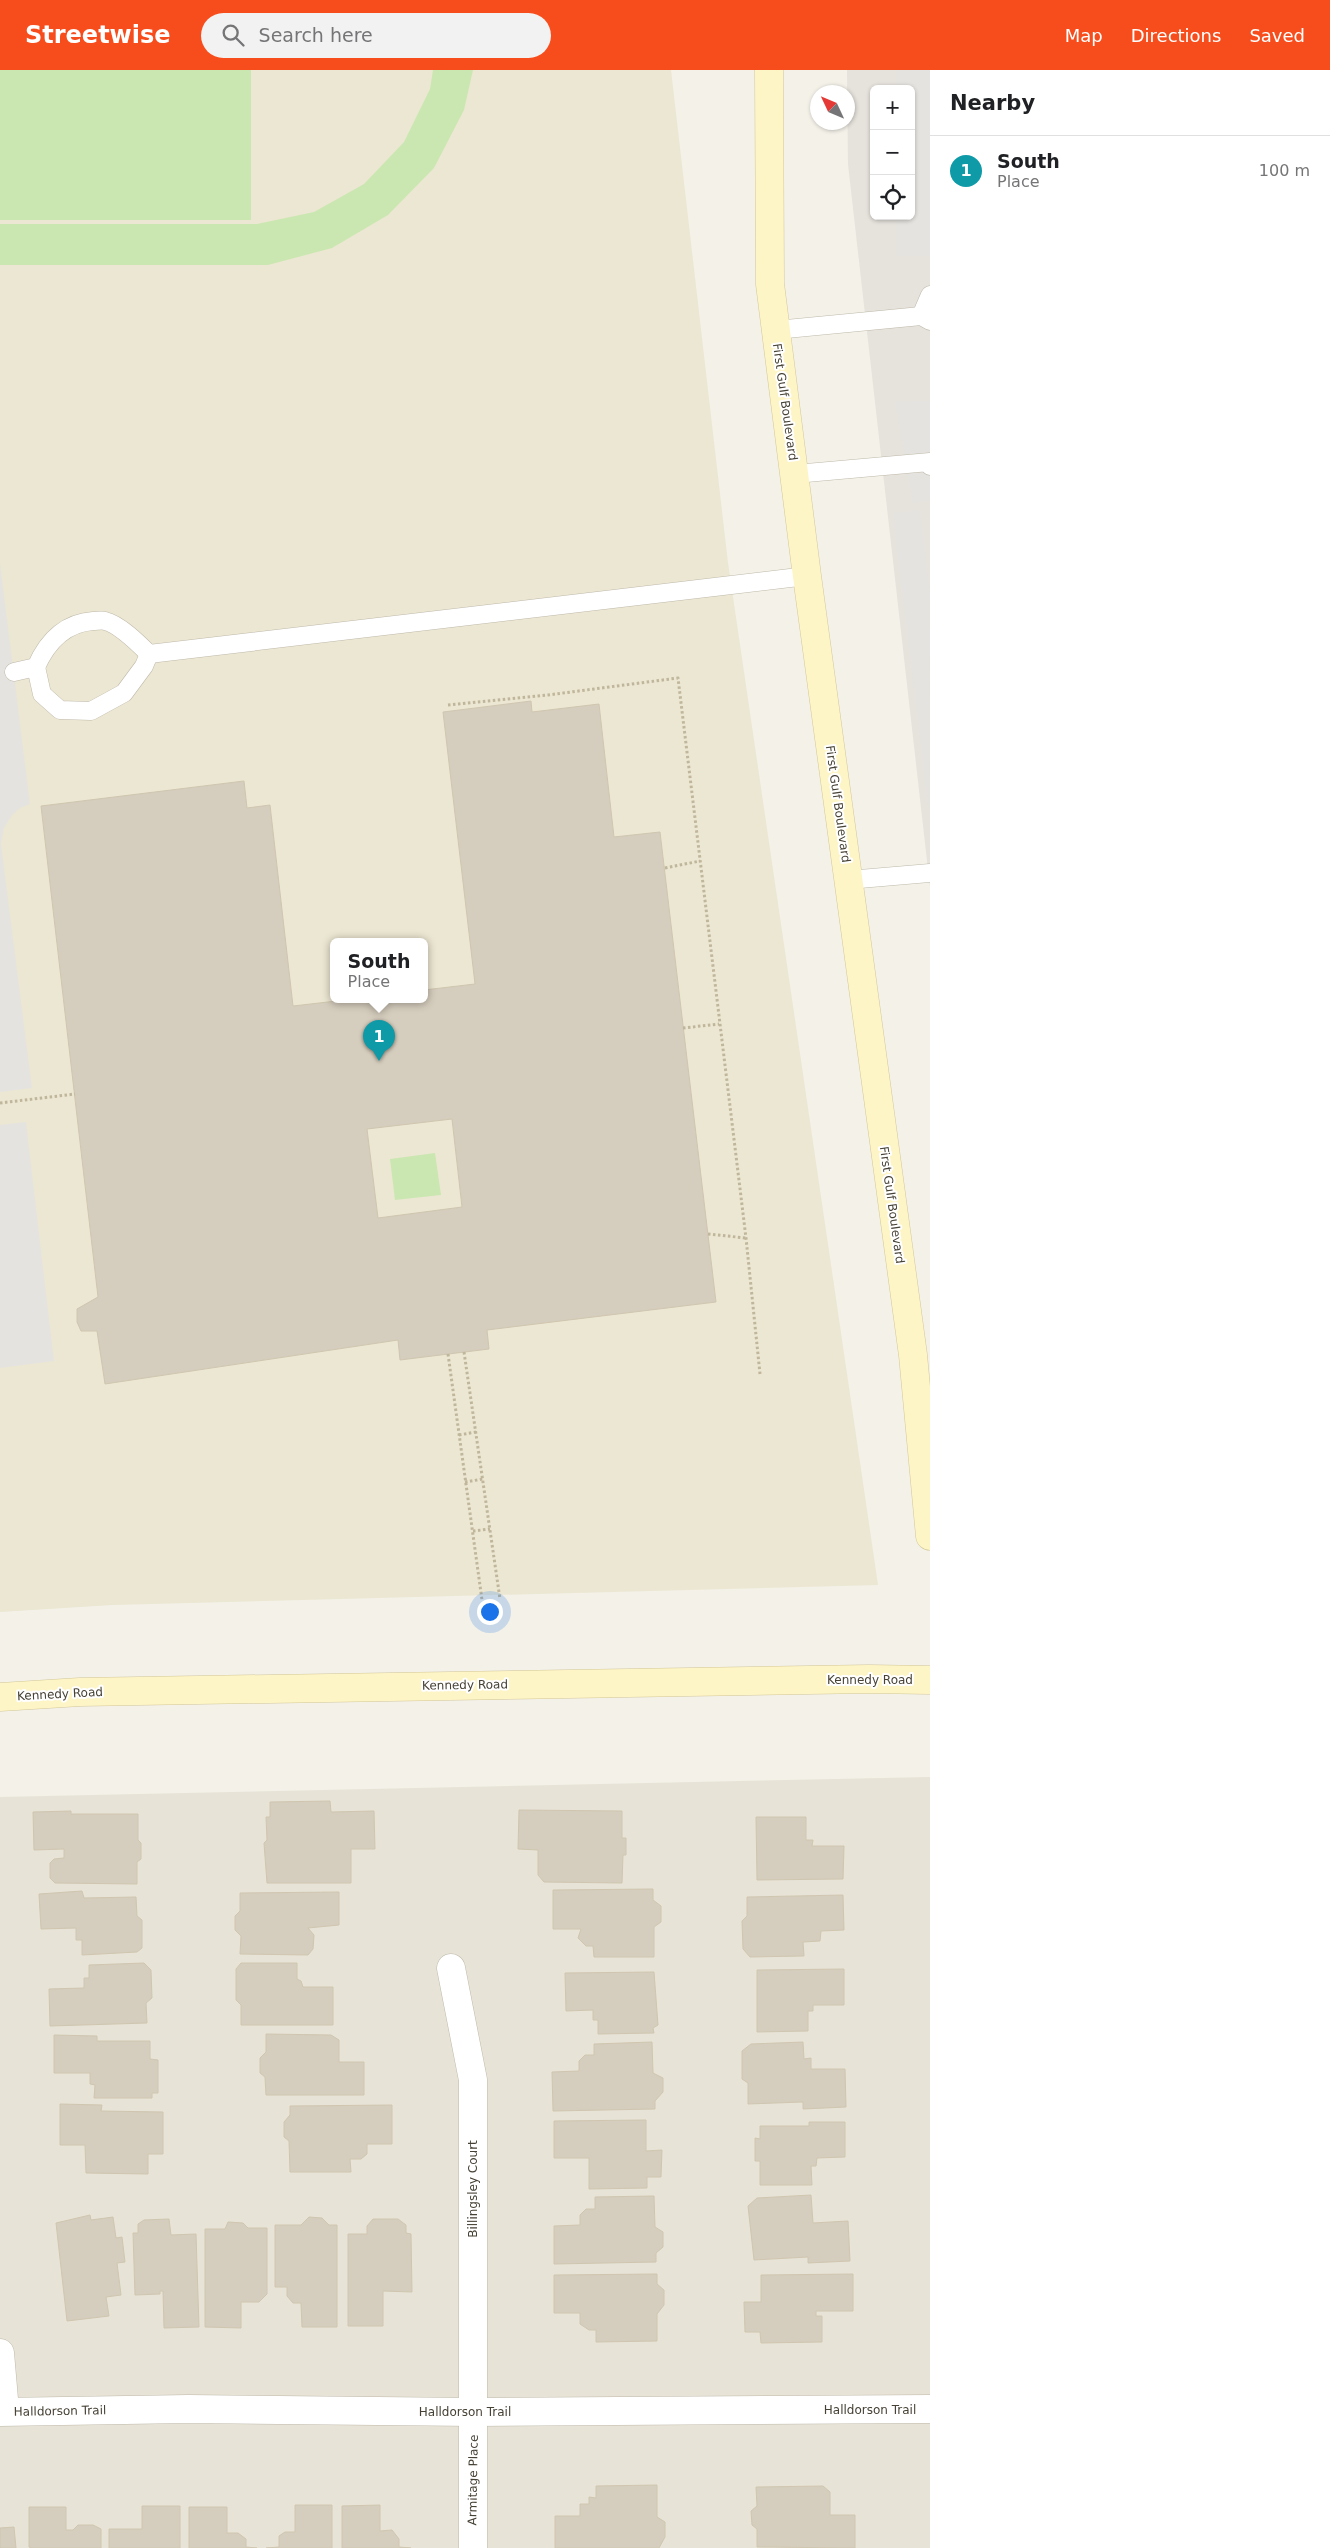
<!DOCTYPE html>
<meta charset="utf-8">
<style>
:root{--surface:#fff;--page:#f2f2f2;--text:#202124;--muted:#757577;--line:#e0e0e0;--accent:#f74d1c}
body{margin:0;font-family:"DejaVu Sans",sans-serif;background:var(--page);color:var(--text)}
.controls{position:absolute;right:15px;top:15px;display:grid;overflow:hidden;border-radius:8px;box-shadow:0 1px 4px #0004}
.controls button{width:45px;height:45px;display:grid;place-items:center;padding:0;border:0;border-bottom:1px solid var(--line);background:var(--surface);color:var(--text);font:25px sans-serif}
.compass{position:absolute;left:810px;top:15px;width:45px;height:45px;border-radius:50%;background:var(--surface);box-shadow:0 1px 4px #0004;rotate:314deg}
.you{position:absolute;left:489px;top:1541px;width:18px;height:18px;margin:-12px;border:4px solid #fff;border-radius:50%;background:#1a73e8;box-shadow:0 0 0 8px #1a73e833}
.badge{display:grid;place-items:center;width:32px;height:32px;border-radius:50%;background:var(--accent);color:#fff;font-size:16px;font-weight:700}
.pin{position:absolute;translate:-50% -41px;filter:drop-shadow(0 1px 2px #0008)}
.pin::after{content:'';position:absolute;top:26px;width:18px;height:15px;background:inherit;clip-path:polygon(0 0,100% 0,50% 100%)}
.popup{position:absolute;left:330px;top:868px;width:98px;height:65px;box-sizing:border-box;display:grid;place-content:center;border-radius:8px;background:var(--surface);filter:drop-shadow(0 1px 4px #0005);font-size:16px;white-space:nowrap;color:var(--muted)}
.popup b{font-size:19px;color:var(--text)}
.popup::after{content:'';position:absolute;left:50%;top:100%;margin-left:-10px;border:10px solid transparent;border-top-color:var(--surface)}
.list{margin:0;padding:0;list-style:none}
h2{display:flex;justify-content:space-between;align-items:center;height:65px;margin:0;padding:0 20px;font-size:21px}
h2 small{font-size:16px;font-weight:400;color:var(--muted)}
.list li{display:grid;grid-template-columns:32px 1fr auto;gap:15px;align-items:center;box-sizing:border-box;height:70px;padding:0 20px;border-top:1px solid var(--line)}
.list b{display:block;font-size:19px;white-space:nowrap}
.list p{margin:0;font-size:16px;white-space:nowrap;color:var(--muted)}
.list em{font-size:16px;font-style:normal;color:var(--muted)}
.icon{flex:none;width:28px;height:28px;fill:none;stroke:currentColor;stroke-width:2;stroke-linecap:round;stroke-linejoin:round}
.map{position:relative;flex:none;width:930px;height:2478px;overflow:hidden}
header{display:flex;align-items:center;gap:30px;box-sizing:border-box;height:70px;padding:0 25px;background:var(--accent);color:#fff}
header strong{font-size:24px}
nav{display:flex;gap:28px;margin-inline-start:auto;font-size:18px}
.search{width:350px;height:45px;background:var(--page);display:flex;align-items:center;gap:12px;box-sizing:border-box;padding:0 18px;border-radius:28px;color:var(--muted);font-size:19px}
main{display:flex}
aside{flex:1;background:var(--surface)}
.map>svg:first-child{display:block}
</style>
<header>
<strong>Streetwise</strong>
<div class="search"><svg class="icon" aria-label="search" viewBox="0 0 24 24"><circle cx="10" cy="10" r="6"/><path d="M15 15l6 6"/></svg>Search here</div>
<nav><a>Map</a><a>Directions</a><a>Saved</a></nav>
</header>
<main>
<div class="map">
<svg width="930" height="2478" viewBox="0 0 930 2478">
<rect width="100%" height="100%" fill="#f3f1e8"/>
<polygon fill="#e7e3d6" points="930,1707 930,2478 0,2478 0,1727"/>
<path fill="#e6e2dc" fill-rule="evenodd" d="M 847,0 L 930,0 L 930,817 L 848,94 ZM 874,19 L 911,19 L 911,146 L 874,146 Z"/>
<path fill="#ece7d2" fill-rule="evenodd" d="M 0,0 L 671,0 L 728,493 L 878,1515 L 112,1535 L 0,1542 ZM 334,872 L 424,872 L 424,930 L 334,930 Z"/>
<g fill="#cbe7b1">
<rect x="0" y="0" width="251" height="150"/>
<polygon points="433,0 473,0 464,40 434,98 388,145 332,178 268,195 0,195 0,154 257,154 314,142 364,114 404,72 430,19"/>
<polygon points="435,1083 441,1125 395,1130 390,1089"/>
</g>
<g fill="#e5e3df">
<polygon points="897,0 930,0 930,186 897,186 897,146 911,146 911,19 897,19"/>
<polygon points="895,331 930,331 930,430 913,433"/>
<polygon points="920,440 930,525 929,742 893,443"/>
<polygon points="0,493 30,734 20,738 12,745 4,758 1,774 32,1018 0,1022"/>
<polygon points="26,1052 54,1291 0,1298 0,1055"/>
</g>
<g fill="#d5cdbd" stroke="#d0c6b0" fill-rule="evenodd">
<path d="M 531,631 L 532,642 L 599,634 L 614,767 L 660,762 L 716,1232 L 487,1260 L 489,1279 L 400,1290 L 398,1270 L 105,1314 L 97,1261 L 81,1261 L 77,1252 L 77,1239 L 98,1227 L 41,736 L 244,711 L 247,738 L 270,735 L 293,936 L 345,930 L 424,930 L 424,920 L 475,914 L 443,642 ZM 452,1049 L 462,1137 L 378,1148 L 367,1059 Z"/>
<polygon points="330,1731 331,1742 374,1741 375,1779 351,1779 351,1813 267,1813 264,1773 267,1770 266,1747 270,1747 270,1732"/>
<polygon points="519,1740 622,1741 622,1768 626,1768 626,1785 623,1785 622,1813 544,1812 538,1805 538,1780 518,1779"/>
<polygon points="71,1741 71,1744 138,1744 138,1770 141,1773 141,1789 137,1792 137,1814 55,1813 50,1808 50,1793 54,1789 64,1788 64,1779 34,1780 33,1742"/>
<polygon points="756,1747 806,1747 806,1770 813,1770 812,1776 844,1776 843,1809 757,1810"/>
<polygon points="653,1819 653,1830 661,1836 661,1852 654,1857 654,1887 594,1887 593,1876 586,1876 578,1868 581,1859 553,1859 553,1820"/>
<polygon points="82,1821 84,1828 136,1827 137,1846 142,1850 142,1878 137,1882 82,1885 82,1870 76,1870 76,1858 41,1859 39,1824"/>
<polygon points="339,1822 339,1855 308,1858 314,1865 313,1879 308,1885 240,1884 241,1866 235,1860 235,1846 240,1841 240,1823"/>
<polygon points="843,1825 844,1860 821,1861 820,1871 803,1872 804,1886 750,1887 743,1879 742,1851 747,1846 747,1827"/>
<polygon points="144,1893 151,1900 152,1928 146,1933 147,1953 50,1956 49,1919 84,1918 84,1908 89,1908 89,1895"/>
<polygon points="241,1893 297,1893 297,1909 301,1911 303,1917 333,1917 333,1955 241,1955 241,1935 236,1930 236,1899"/>
<polygon points="844,1899 844,1935 813,1935 813,1941 808,1941 808,1961 757,1962 757,1900"/>
<polygon points="654,1902 658,1955 653,1958 654,1963 598,1964 598,1950 593,1950 593,1940 566,1941 565,1903"/>
<polygon points="266,1964 331,1965 339,1970 339,1992 364,1992 364,2025 266,2025 265,2007 260,2003 260,1988 266,1982"/>
<polygon points="54,1965 97,1966 97,1971 150,1971 150,1989 158,1990 158,2023 152,2023 152,2028 94,2028 95,2015 90,2014 90,2003 54,2003"/>
<polygon points="652,1972 653,2003 663,2008 663,2022 655,2031 655,2039 553,2041 552,2002 579,2001 579,1991 585,1985 594,1985 594,1974"/>
<polygon points="803,1972 804,1989 811,1988 811,1999 845,1999 846,2037 803,2039 803,2032 748,2034 748,2013 742,2009 742,1981 751,1974"/>
<polygon points="60,2034 102,2035 101,2041 163,2042 163,2084 148,2084 148,2104 86,2103 85,2075 60,2075"/>
<polygon points="392,2035 392,2074 367,2074 367,2084 361,2089 350,2089 351,2102 290,2102 289,2071 284,2067 284,2052 290,2045 290,2036"/>
<polygon points="646,2050 646,2081 662,2080 661,2107 647,2107 647,2118 589,2119 589,2088 554,2088 554,2051"/>
<polygon points="809,2052 845,2052 845,2087 817,2088 816,2096 811,2096 812,2115 760,2115 760,2091 755,2091 755,2068 760,2069 760,2056 809,2056"/>
<polygon points="811,2125 813,2153 848,2151 850,2191 808,2193 808,2187 754,2190 748,2136 757,2128"/>
<polygon points="654,2126 655,2157 663,2162 663,2177 656,2183 656,2192 554,2194 554,2156 580,2155 580,2145 586,2139 595,2139 595,2127"/>
<polygon points="90,2145 91,2150 113,2147 116,2168 122,2167 125,2192 117,2193 121,2225 106,2227 109,2246 67,2251 56,2153"/>
<polygon points="309,2147 322,2148 329,2155 337,2155 337,2257 302,2257 301,2233 293,2233 287,2226 287,2217 275,2217 275,2155 301,2155"/>
<polygon points="169,2149 171,2165 196,2164 199,2257 164,2258 163,2221 160,2221 160,2224 135,2225 133,2163 138,2163 138,2154 144,2150"/>
<polygon points="373,2149 398,2149 406,2155 406,2163 411,2164 412,2222 383,2221 383,2256 348,2256 348,2164 367,2164 367,2156"/>
<polygon points="228,2152 243,2153 248,2158 267,2158 267,2224 259,2232 241,2232 241,2258 205,2257 205,2159 225,2159"/>
<polygon points="657,2204 657,2214 664,2220 664,2235 657,2244 657,2271 596,2272 596,2260 589,2260 580,2254 580,2243 554,2243 554,2205"/>
<polygon points="853,2204 853,2241 816,2241 816,2246 822,2246 822,2272 761,2273 760,2262 745,2262 744,2232 761,2232 761,2205"/>
<polygon points="657,2415 657,2447 665,2452 665,2467 659,2478 555,2478 555,2446 580,2446 580,2434 589,2434 589,2427 596,2428 596,2416"/>
<polygon points="823,2416 830,2422 830,2445 855,2445 855,2478 757,2477 757,2459 752,2455 751,2441 757,2436 756,2417"/>
<polygon points="295,2435 332,2435 332,2478 266,2478 279,2477 279,2466 285,2462 295,2462"/>
<polygon points="380,2435 380,2461 392,2460 399,2469 399,2477 411,2478 342,2478 342,2436"/>
<polygon points="142,2436 180,2436 180,2478 109,2478 109,2459 142,2459"/>
<polygon points="29,2437 66,2437 66,2460 73,2460 78,2455 93,2455 101,2459 101,2478 31,2478 29,2477"/>
<polygon points="189,2437 227,2437 227,2463 238,2463 246,2469 246,2477 257,2478 189,2478"/>
<polygon points="14,2457 16,2478 0,2478 0,2458"/>
</g>
<g fill="none" stroke-linecap="round" stroke-linejoin="round">
<g stroke="#bfb9aa" stroke-width="19">
<g id="lane">
<polyline points="921,246 930,225"/>
<polyline points="776,260 921,246 930,251"/>
<polyline points="795,404 930,392 930,396"/>
<polyline points="36,597 42,624 60,640 91,641 124,623 144,596 149,584"/>
<path d="M 14,602 L 36,597 C 47,572 64,553 93,551 C 97,551 102,550 105,551 C 119,554 139,574 149,584 L 807,506"/>
<polyline points="848,810 930,803"/>
</g>
</g>
<g stroke="#bfb9aa" stroke-width="29">
<g id="street">
<polyline points="451,1898 473,2010 473,2478"/>
<polyline points="0,2283 5,2341"/>
<polyline points="0,2342 188,2339 474,2342 930,2339"/>
</g>
</g>
<g stroke="#d3c798" stroke-width="29">
<g id="secondary">
<polyline points="769,0 770,214 807,506 913,1285 930,1466"/>
<polyline points="0,1627 80,1622 869,1609 930,1610"/>
</g>
</g>
<g stroke="#c0b69c" stroke-width="3" stroke-dasharray="2.5 2.5" stroke-linecap="butt">
<polyline points="448,635 548,625 678,608 746,1168 760,1304"/>
<polyline points="665,798 700,791"/>
<polyline points="683,958 719,954"/>
<polyline points="0,1033 75,1024"/>
<polyline points="708,1164 746,1168"/>
<polyline points="464,1282 500,1529"/>
<polyline points="448,1284 482,1530"/>
<polyline points="459,1365 476,1362"/>
<polyline points="465,1412 483,1409"/>
<polyline points="473,1461 490,1459"/>
</g>
<use href="#lane" stroke="#fff" stroke-width="18"/>
<use href="#street" stroke="#fff" stroke-width="28"/>
<use href="#secondary" stroke="#fef5c7" stroke-width="28"/>
</g>
<g text-anchor="middle" stroke-width="4" stroke-linejoin="round" paint-order="stroke">
<g font-size="12" fill="#474236" stroke="#fff">
<text transform="translate(785 332) rotate(82)" y="4">First Gulf Boulevard</text>
<text transform="translate(838 734) rotate(82)" y="4">First Gulf Boulevard</text>
<text transform="translate(892 1135) rotate(82)" y="4">First Gulf Boulevard</text>
<text x="870" y="1614">Kennedy Road</text>
<text transform="translate(465 1615) rotate(-1)" y="4">Kennedy Road</text>
<text transform="translate(60 1624) rotate(-3)" y="4">Kennedy Road</text>
<text transform="translate(473 2119) rotate(-90)" y="4">Billingsley Court</text>
<text x="870" y="2344">Halldorson Trail</text>
<text transform="translate(60 2341) rotate(-1)" y="4">Halldorson Trail</text>
<text x="465" y="2346">Halldorson Trail</text>
<text transform="translate(473 2410) rotate(-89)" y="4">Armitage Place</text>
</g>
</g>
</svg>
<div class="controls">
<button>+</button>
<button>−</button>
<button><svg class="icon" aria-label="locate" viewBox="0 0 24 24"><circle cx="12" cy="12" r="6"/><path d="M12 2v4M12 18v4M2 12h4M18 12h4"/></svg></button>
</div>
<svg class="compass" viewBox="-18 -18 36 36"><path d="M0-13l5 13h-10z" fill="#e53935"/><path d="M0 13l5-13h-10z" fill="#757577"/></svg>
<div class="you"></div>
<div class="pin badge" style="left:379px;top:991px;background:#0f9aa8">1</div>
<div class="popup"><b>South</b>Place</div>
</div>
<aside>
<h2>Nearby<small></small></h2>
<ul class="list">
<li><span class="badge" style="background:#0f9aa8">1</span><div><b>South</b><p>Place</p></div><em>100 m</em></li>
</ul>
</aside>
</main>
